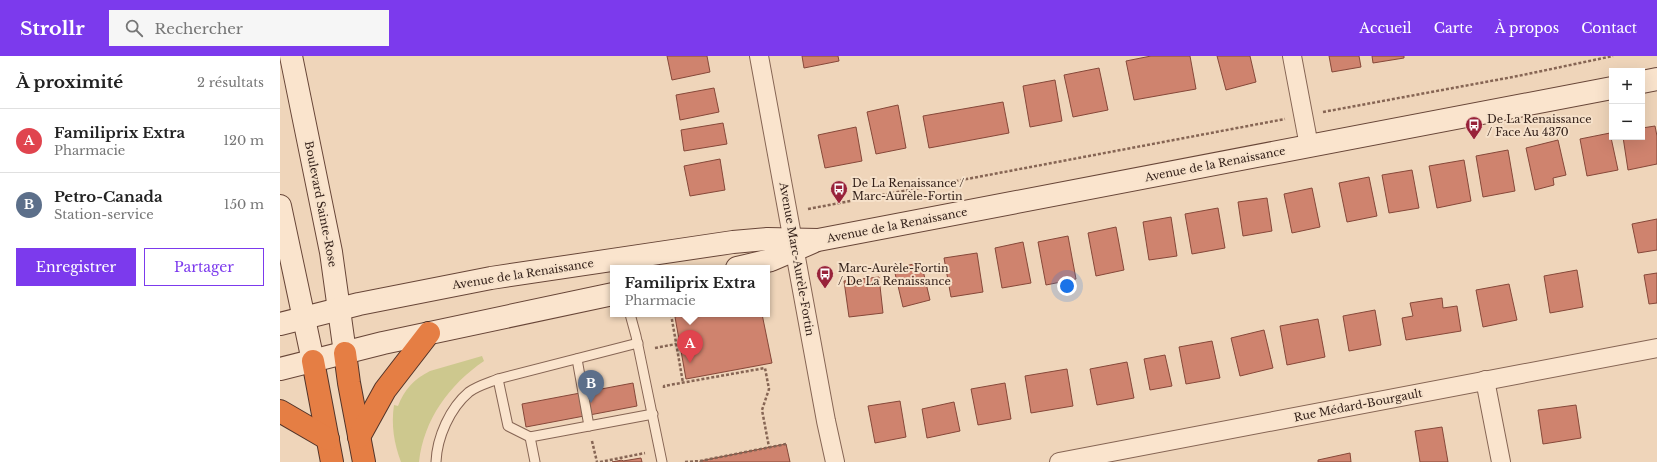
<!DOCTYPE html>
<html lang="fr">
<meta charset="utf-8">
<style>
:root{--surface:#fff;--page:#f6f6f6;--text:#222;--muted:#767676;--line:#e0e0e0;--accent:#7c3aed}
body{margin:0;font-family:"Libre Baskerville",serif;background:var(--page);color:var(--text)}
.controls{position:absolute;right:12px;top:12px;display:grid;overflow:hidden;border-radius:0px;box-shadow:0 4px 16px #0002}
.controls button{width:36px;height:36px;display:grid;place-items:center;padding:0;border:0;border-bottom:1px solid var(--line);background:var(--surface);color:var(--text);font:20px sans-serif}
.you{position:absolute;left:787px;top:230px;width:14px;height:14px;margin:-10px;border:3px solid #fff;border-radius:50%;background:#1a73e8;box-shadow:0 0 0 6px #1a73e833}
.badge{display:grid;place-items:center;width:26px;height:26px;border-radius:50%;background:var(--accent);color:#fff;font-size:13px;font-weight:700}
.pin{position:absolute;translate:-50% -33px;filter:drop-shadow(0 1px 2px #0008)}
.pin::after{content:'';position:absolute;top:21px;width:14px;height:12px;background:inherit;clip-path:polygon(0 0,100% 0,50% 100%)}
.popup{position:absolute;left:330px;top:209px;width:160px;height:52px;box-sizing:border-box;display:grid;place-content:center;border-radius:0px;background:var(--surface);filter:drop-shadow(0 1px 3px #0005);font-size:13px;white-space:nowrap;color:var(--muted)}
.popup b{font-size:15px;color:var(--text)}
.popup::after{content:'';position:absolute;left:50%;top:100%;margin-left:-8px;border:8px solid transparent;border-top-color:var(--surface)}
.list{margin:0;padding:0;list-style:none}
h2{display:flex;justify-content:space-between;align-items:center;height:52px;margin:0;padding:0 16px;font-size:17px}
h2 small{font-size:13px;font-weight:400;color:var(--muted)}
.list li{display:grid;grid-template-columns:26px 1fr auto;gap:12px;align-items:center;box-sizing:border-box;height:64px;padding:0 16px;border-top:1px solid var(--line)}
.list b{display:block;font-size:15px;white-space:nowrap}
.list p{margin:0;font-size:13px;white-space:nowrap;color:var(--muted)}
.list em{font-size:13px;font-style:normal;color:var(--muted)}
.actions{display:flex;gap:8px;padding:12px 16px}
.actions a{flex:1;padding:9px 0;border:1px solid var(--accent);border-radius:0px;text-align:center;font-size:14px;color:var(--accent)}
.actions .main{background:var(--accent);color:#fff}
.icon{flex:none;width:22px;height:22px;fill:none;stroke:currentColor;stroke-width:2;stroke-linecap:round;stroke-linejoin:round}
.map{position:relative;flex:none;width:1377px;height:406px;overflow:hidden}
header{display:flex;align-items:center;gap:24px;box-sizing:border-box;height:56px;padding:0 20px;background:var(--accent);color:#fff}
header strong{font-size:19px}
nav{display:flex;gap:22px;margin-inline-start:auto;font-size:14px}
.search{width:280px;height:36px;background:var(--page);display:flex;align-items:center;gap:10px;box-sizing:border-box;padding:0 14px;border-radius:0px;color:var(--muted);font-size:15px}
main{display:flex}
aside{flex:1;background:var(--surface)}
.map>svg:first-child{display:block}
</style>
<header>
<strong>Strollr</strong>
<div class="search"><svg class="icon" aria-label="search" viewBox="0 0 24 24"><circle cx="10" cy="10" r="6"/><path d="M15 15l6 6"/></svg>Rechercher</div>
<nav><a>Accueil</a><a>Carte</a><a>À propos</a><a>Contact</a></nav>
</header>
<main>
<aside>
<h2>À proximité<small>2 résultats</small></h2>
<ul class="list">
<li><span class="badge" style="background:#e0444e">A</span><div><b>Familiprix Extra</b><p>Pharmacie</p></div><em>120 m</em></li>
<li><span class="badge" style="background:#5c6f8a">B</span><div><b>Petro-Canada</b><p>Station-service</p></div><em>150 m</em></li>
</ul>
<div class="actions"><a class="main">Enregistrer</a><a>Partager</a></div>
</aside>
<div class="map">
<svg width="1377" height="406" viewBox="0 0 1377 406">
<rect width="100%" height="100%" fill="#efd5ba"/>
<path fill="#cdc88e" d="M 202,300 L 204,305 C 169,329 144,363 139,406 L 121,406 C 114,387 111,369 114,349 L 118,350 C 124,334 134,323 150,315 Z"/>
<g fill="#cf836e" stroke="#864839">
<polygon points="387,0 427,0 430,16 392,24"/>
<polygon points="522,0 558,0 559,5 524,12"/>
<polygon points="871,0 910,0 916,33 854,44 846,5"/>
<polygon points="937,0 970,0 976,26 946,34"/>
<polygon points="1049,0 1079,0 1081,11 1052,16"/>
<polygon points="1092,0 1124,0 1124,2 1093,7"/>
<polygon points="819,12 828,54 793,61 784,19"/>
<polygon points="775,24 782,65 750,71 743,30"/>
<polygon points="434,32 439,56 400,64 396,39"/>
<polygon points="723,46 729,77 649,92 643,60"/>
<polygon points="618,49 626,92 596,98 587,56"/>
<polygon points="443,67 447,88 404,95 401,74"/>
<polygon points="1375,70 1377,80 1377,108 1348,114 1343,81 1362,81 1362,72"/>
<polygon points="576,71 582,105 545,112 538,79"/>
<polygon points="1330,77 1338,114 1307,120 1300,83"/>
<polygon points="1278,84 1286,119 1273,122 1274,129 1255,134 1246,92"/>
<polygon points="1228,94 1235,135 1203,141 1196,100"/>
<polygon points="440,103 445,134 410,140 404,110"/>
<polygon points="1184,104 1191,145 1157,152 1149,110"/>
<polygon points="1132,114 1139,152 1109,157 1102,119"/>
<polygon points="1089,121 1097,160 1067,166 1059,127"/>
<polygon points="1032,132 1040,171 1012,177 1004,138"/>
<polygon points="987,142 992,175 963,180 958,146"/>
<polygon points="938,152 945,192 912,198 905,158"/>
<polygon points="891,161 897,200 869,204 863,166"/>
<polygon points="1377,163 1377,194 1358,197 1352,168"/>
<polygon points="836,171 844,214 816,220 808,177"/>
<polygon points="788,180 796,223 766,229 758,186"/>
<polygon points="743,186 751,227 722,232 715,192"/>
<polygon points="697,197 703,236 671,241 664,202"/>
<polygon points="641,206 650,244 623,251 614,213"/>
<polygon points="1297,214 1303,251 1270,257 1264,220"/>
<polygon points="1377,217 1377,247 1369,248 1364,219"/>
<polygon points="599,221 603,257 569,261 564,225"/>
<polygon points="1229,228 1237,264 1203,271 1196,234"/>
<polygon points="1162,242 1163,252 1177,250 1181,275 1126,284 1122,262 1133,260 1130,247"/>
<polygon points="1095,254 1101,289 1069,295 1063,260"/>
<polygon points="408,258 482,258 492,307 406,323 395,261"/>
<polygon points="1038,263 1045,301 1007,309 1000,270"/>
<polygon points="984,274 993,312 960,320 951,282"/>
<polygon points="932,285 940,322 906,328 899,291"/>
<polygon points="885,299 892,330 870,334 864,303"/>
<polygon points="847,306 854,342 817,349 810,313"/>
<polygon points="787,313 793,350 751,357 745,320"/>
<polygon points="353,327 357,350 246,371 242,348"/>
<polygon points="725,327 731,363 698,369 691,333"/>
<polygon points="620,345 626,381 595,387 588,350"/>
<polygon points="674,346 680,375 647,382 642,353"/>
<polygon points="1296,349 1301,382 1263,388 1258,354"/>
<polygon points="1162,371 1168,406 1140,406 1135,375"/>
<polygon points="506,388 510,406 420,406 420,405"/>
<polygon points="1070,397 1071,406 1038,406 1038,404"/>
<polygon points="361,402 362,406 332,406 342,404 343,405"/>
</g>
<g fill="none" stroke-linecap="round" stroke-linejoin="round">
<g stroke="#866554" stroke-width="11">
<g id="lane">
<polyline points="350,258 356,280 382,406"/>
<polyline points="297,303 309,370"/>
<polyline points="250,381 228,370 218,323 358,287"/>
<path d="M 156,406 C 157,381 170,352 189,336 C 197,330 208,327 218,323"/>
<polyline points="255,406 250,381 373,358"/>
</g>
</g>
<g stroke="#866554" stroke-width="20">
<g id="street">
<polyline points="479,0 546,365 555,406"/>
<polyline points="1012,0 1029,90"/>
<polyline points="1205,324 1221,406"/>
<polyline points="779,406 1377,292"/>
</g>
</g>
<g stroke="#684638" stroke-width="24">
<g id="secondary">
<polyline points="11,0 51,196 65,297"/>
<polyline points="1362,26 1377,23"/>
<polyline points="0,150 33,305"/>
<polyline points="457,212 491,204 533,186"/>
<polyline points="0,268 79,248 211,222 453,186 487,183 538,184 1332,32"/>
<polyline points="0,313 103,287 333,238"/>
</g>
</g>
<g stroke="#533429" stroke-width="24">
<g id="highway">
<polyline points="65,297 69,327 84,406"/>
<polyline points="33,305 52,406"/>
<polyline points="0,355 48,383"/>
<polyline points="79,381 105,334 149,277"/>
</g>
</g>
<g stroke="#866554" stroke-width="2.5" stroke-dasharray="3 2" stroke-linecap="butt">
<polyline points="1043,56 1238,20 1333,0"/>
<polyline points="556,134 559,148"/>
<polyline points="528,153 1005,63"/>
<polyline points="391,258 403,327"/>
<polyline points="375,292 396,288"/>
<polyline points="384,332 384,330 485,312 489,333 482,354 489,391"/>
<polyline points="312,385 317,406"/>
<polyline points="320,406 365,397"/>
<polyline points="405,406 420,405 506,388"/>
</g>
<use href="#lane" stroke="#fae4cd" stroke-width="9"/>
<use href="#street" stroke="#fae4cd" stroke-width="18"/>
<use href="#secondary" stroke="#fae4cd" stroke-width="22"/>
<use href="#highway" stroke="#e57e44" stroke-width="22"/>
</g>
<defs>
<g id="bus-pin" transform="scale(0.9)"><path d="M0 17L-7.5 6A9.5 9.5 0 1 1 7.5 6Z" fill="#98223a" stroke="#f6e1ca"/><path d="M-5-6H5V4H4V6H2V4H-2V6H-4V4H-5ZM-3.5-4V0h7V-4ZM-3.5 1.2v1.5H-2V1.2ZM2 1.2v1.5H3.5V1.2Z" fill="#fff"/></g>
</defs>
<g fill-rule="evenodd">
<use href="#bus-pin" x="1194" y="69"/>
<use href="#bus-pin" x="559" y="133"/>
<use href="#bus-pin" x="545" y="218"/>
</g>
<g text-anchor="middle" stroke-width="4" stroke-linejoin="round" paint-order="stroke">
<g font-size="11" fill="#34211a" stroke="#f6e1ca" text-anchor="start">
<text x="1207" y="67">De La Renaissance<tspan x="1207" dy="13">/ Face Au 4370</tspan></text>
<text x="572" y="131">De La Renaissance /<tspan x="572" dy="13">Marc-Aurèle-Fortin</tspan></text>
<text x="558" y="216">Marc-Aurèle-Fortin<tspan x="558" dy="13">/ De La Renaissance</tspan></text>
</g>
<g font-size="11" fill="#34211a" stroke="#f6e1ca">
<text transform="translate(935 108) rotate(-11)" y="4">Avenue de la Renaissance</text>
<text transform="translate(41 148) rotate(79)" y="4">Boulevard Sainte-Rose</text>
<text transform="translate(617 169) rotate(-11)" y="4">Avenue de la Renaissance</text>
<text transform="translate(517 203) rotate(80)" y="4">Avenue Marc-Aurèle-Fortin</text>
<text transform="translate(243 218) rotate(-9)" y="4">Avenue de la Renaissance</text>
<text transform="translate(1078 349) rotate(-11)" y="4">Rue Médard-Bourgault</text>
</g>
</g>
</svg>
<div class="controls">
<button>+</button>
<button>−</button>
</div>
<div class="you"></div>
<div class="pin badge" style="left:410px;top:307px;background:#e0444e">A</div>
<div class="popup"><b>Familiprix Extra</b>Pharmacie</div>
<div class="pin badge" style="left:311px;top:347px;background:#5c6f8a">B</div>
</div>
</main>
